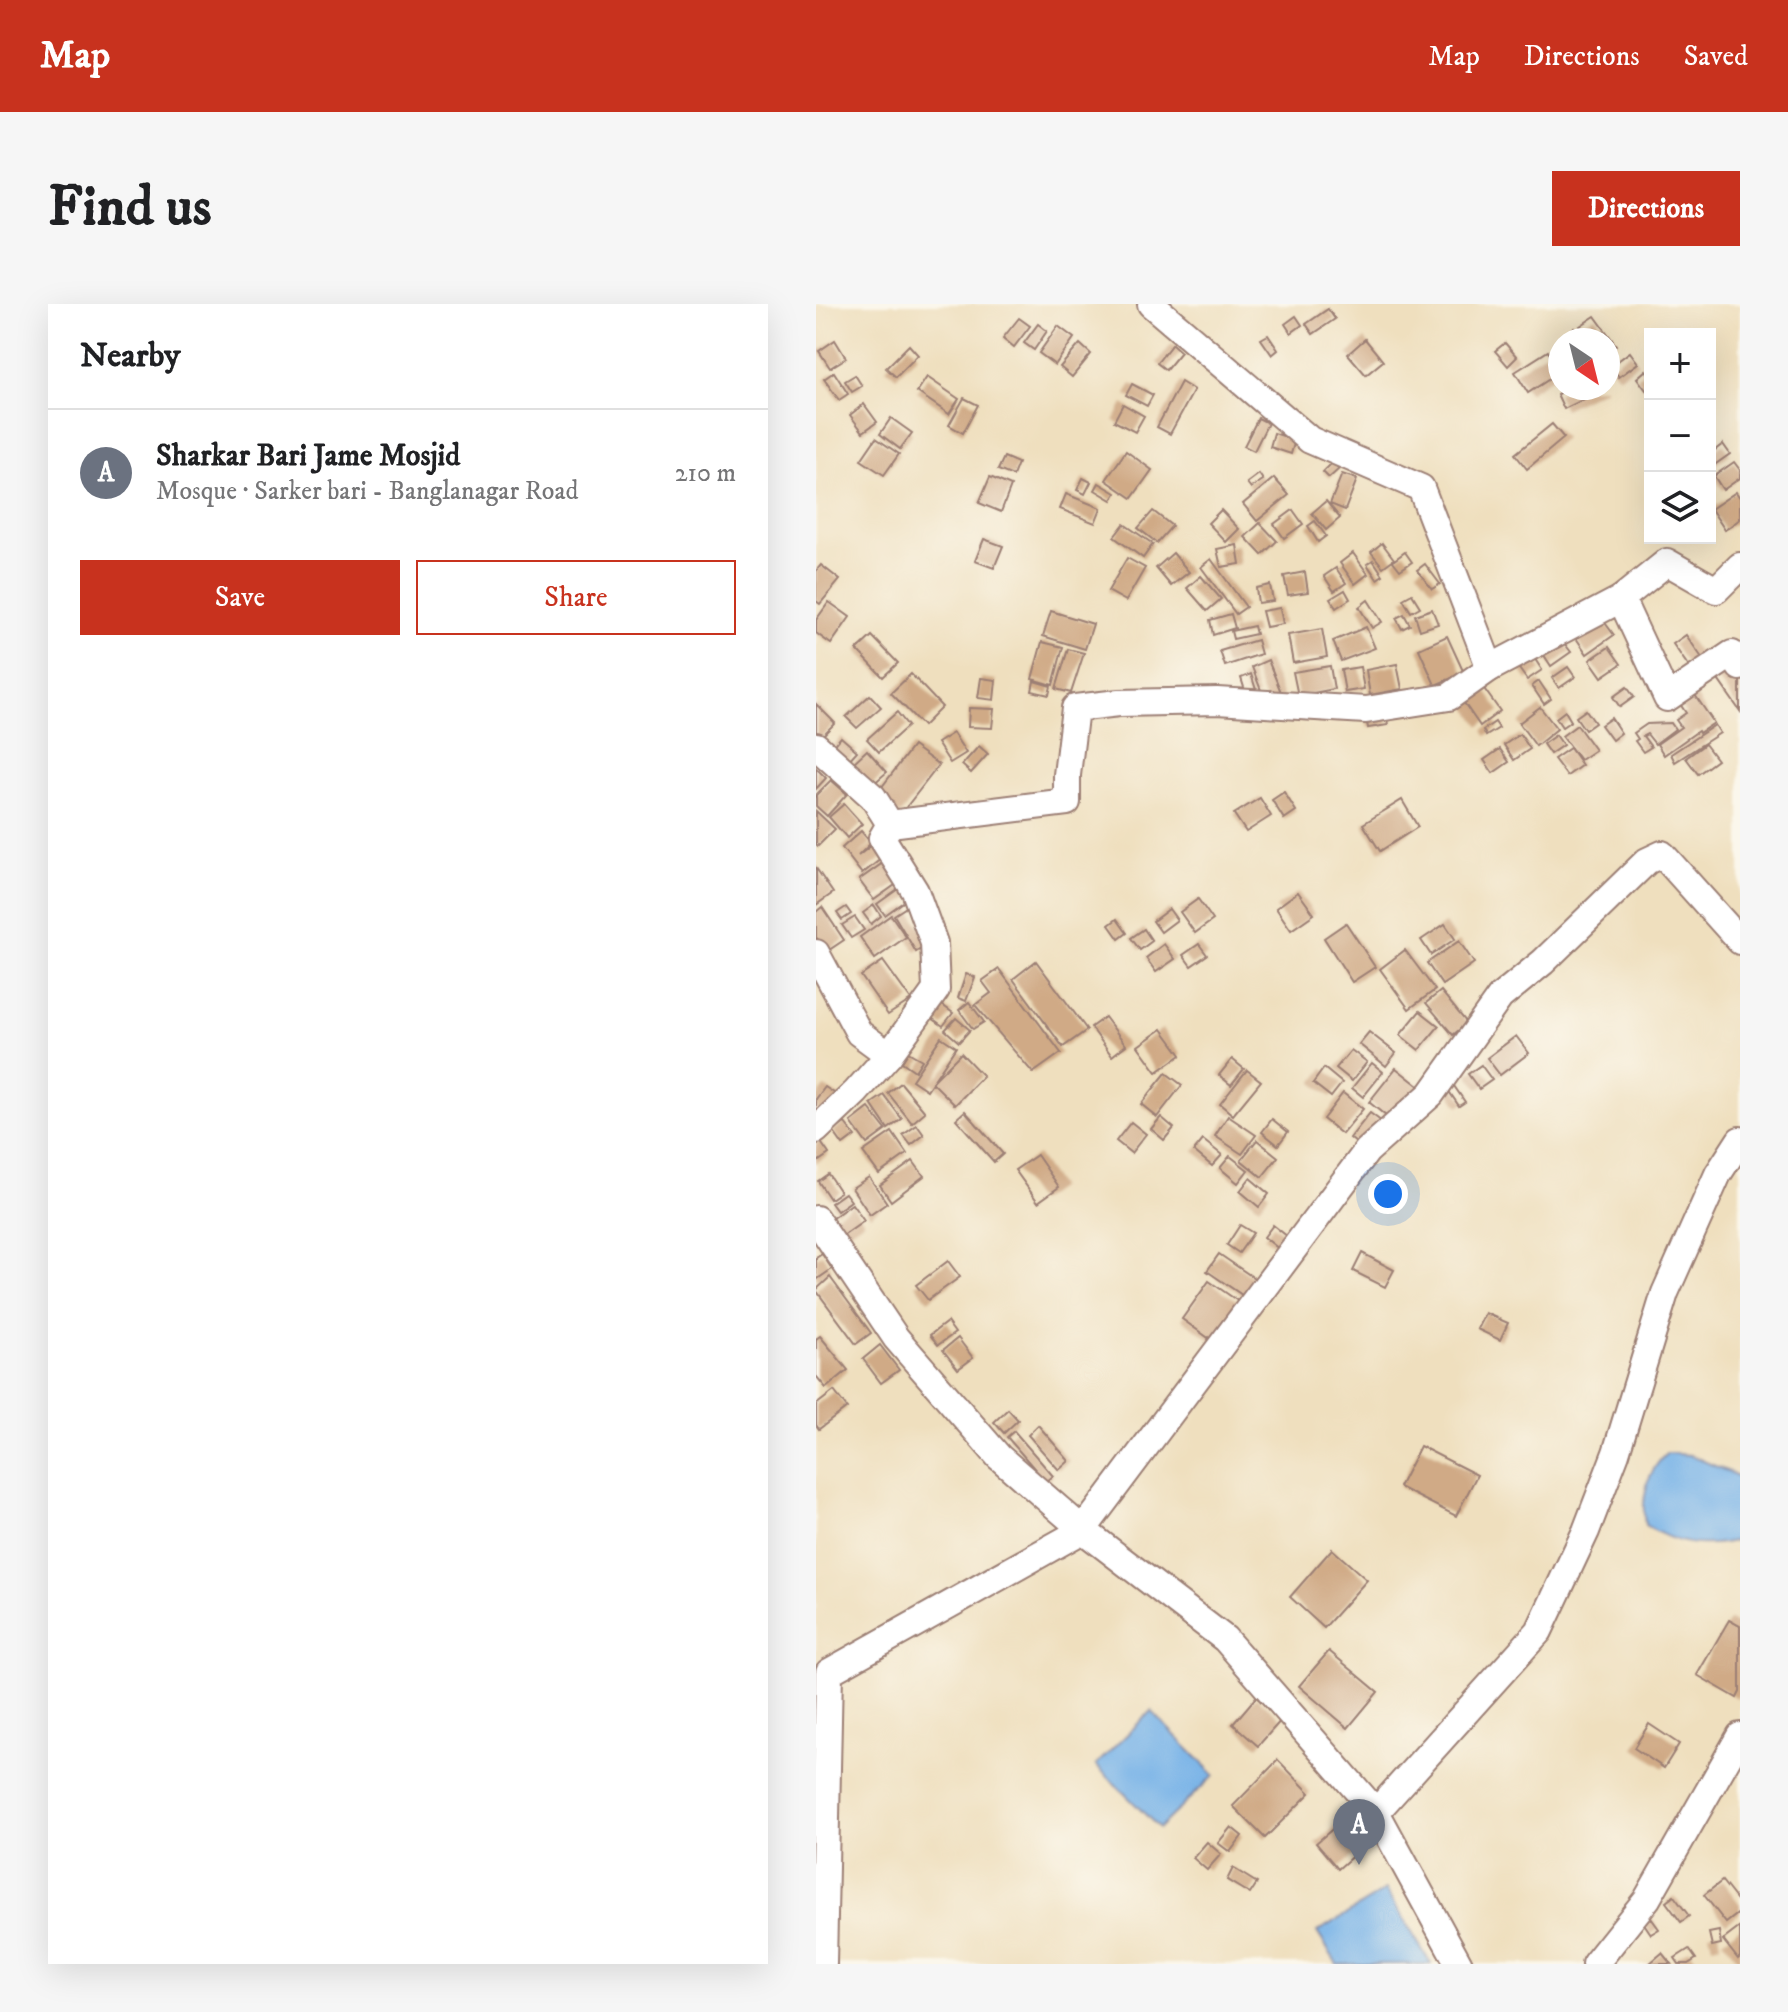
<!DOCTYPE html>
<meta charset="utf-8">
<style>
:root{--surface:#fff;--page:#f6f6f6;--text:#202124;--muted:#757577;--line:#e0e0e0;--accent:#c8321e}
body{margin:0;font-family:"IM FELL DW Pica",serif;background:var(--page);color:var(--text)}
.controls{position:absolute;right:24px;top:24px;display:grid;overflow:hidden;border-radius:0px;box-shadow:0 8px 32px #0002}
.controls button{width:72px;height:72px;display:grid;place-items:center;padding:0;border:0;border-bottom:2px solid var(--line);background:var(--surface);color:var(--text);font:40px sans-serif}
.compass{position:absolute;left:732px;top:24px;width:72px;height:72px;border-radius:50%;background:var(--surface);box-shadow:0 8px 32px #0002;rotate:145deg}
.you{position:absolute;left:572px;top:890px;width:28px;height:28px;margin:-20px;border:6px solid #fff;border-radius:50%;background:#1a73e8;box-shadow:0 0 0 12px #1a73e833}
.badge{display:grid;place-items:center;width:52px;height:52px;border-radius:50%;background:var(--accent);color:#fff;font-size:26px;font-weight:700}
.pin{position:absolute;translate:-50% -66px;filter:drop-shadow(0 2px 4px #0008)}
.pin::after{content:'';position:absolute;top:42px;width:28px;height:24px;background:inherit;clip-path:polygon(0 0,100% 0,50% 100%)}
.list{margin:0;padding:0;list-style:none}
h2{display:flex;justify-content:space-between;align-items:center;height:104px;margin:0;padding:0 32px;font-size:34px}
h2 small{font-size:26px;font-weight:400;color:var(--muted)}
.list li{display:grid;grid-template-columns:52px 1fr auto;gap:24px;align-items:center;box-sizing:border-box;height:128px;padding:0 32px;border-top:2px solid var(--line)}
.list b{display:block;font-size:30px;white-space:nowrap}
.list p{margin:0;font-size:26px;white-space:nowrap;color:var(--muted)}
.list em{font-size:26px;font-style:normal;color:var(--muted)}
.actions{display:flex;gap:16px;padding:24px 32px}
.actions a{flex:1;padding:18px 0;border:2px solid var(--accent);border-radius:0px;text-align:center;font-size:28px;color:var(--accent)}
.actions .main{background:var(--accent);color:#fff}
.icon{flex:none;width:44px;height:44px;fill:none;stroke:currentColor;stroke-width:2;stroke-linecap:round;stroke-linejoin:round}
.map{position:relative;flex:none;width:924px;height:1660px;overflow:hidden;border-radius:0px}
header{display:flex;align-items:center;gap:48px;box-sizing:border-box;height:112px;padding:0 40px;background:var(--accent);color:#fff}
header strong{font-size:38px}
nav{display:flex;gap:44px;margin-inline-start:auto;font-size:28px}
.intro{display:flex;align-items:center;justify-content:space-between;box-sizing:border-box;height:192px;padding:0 48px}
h1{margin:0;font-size:56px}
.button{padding:20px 36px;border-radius:0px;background:var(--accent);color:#fff;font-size:28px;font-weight:700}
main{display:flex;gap:48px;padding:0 48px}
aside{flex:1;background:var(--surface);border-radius:0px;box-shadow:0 8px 32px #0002}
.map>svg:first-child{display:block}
</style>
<header>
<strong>Map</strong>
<nav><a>Map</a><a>Directions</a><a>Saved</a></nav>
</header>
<div class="intro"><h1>Find us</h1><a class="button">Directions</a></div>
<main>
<aside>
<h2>Nearby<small></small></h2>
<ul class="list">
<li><span class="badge" style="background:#6b7280">A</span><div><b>Sharkar Bari Jame Mosjid</b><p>Mosque · Sarker bari - Banglanagar Road</p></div><em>210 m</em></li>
</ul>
<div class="actions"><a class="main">Save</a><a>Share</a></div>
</aside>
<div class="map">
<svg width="924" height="1660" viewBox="0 0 924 1660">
<rect width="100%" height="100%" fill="#fbf7ec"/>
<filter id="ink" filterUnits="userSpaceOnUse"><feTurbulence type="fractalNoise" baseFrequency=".0125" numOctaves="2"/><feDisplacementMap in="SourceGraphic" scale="16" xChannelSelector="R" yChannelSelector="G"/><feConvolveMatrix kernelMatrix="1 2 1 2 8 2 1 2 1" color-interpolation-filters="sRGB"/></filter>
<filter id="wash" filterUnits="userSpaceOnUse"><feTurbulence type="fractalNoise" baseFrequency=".006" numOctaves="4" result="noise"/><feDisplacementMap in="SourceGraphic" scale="32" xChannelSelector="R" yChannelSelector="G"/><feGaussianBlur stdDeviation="1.8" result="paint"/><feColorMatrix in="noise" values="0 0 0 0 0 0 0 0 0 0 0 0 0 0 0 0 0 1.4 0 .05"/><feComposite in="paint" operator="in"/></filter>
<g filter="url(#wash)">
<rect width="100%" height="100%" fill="#efdfbe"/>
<g fill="#75b1e7" stroke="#606889" stroke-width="2">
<path d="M 851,1149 L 874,1151 L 924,1173 L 924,1236 C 886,1244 862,1242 829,1221 C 825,1194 831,1167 851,1149 Z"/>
<polygon points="335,1407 398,1471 343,1524 280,1461"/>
<polygon points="570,1586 615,1660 521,1660 501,1628"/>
</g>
<g id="blocks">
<g fill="#d0aa86">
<polygon points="512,5 519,15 497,30 490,20"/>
<polygon points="480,12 486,21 475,29 469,20"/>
<polygon points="779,12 800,41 792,47 792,36 773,36 764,22"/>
<polygon points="203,14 214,22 198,43 187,34"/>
<polygon points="222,20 231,27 218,46 208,39"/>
<polygon points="242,22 258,34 239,61 223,49"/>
<polygon points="758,24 766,34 744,36 744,46 738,39"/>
<polygon points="452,31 462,46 456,51 445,35"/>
<polygon points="549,35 567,57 550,71 532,50"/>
<polygon points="19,36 30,54 14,64 3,47"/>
<polygon points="689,39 701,53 692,62 679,47"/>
<polygon points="264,40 275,50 256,73 244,63"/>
<polygon points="356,40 365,48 350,66 341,59"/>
<polygon points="93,41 102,51 80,73 70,64"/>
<polygon points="732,47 744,68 712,89 699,68"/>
<polygon points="814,48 822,59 803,73 795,62"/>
<polygon points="830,66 834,71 834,83 830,86 821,74"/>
<polygon points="18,68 32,90 23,96 8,75"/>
<polygon points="39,71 46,82 36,88 29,77"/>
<polygon points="111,73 143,95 133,110 101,88"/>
<polygon points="365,78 378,86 354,130 341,123"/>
<polygon points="316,80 337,91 331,102 310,91"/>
<polygon points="754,84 791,84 748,105 741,90"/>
<polygon points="148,94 162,101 147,129 133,121"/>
<polygon points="48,100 61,118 47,128 34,111"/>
<polygon points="307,100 328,112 319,128 298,117"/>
<polygon points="75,114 96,129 84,145 64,130"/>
<polygon points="442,114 452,119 438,147 428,142"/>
<polygon points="736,120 748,134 711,165 699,150"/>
<polygon points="458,129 479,136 475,150 454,143"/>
<polygon points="60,134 83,150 68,171 45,156"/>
<polygon points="907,140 914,150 894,164 894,150"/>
<polygon points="310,147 336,166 316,194 290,176"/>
<polygon points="188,153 202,159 197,172 182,166"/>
<polygon points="517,158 523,165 513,174 507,168"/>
<polygon points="918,158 924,166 924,174 907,186 898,172"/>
<polygon points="443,170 447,176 435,184 431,179"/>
<polygon points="526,170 541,175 529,206 514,200"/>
<polygon points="174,173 195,182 185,208 163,199"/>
<polygon points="267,174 275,178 269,190 261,186"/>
<polygon points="458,174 473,191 441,217 427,200"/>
<polygon points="283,179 300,189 296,196 279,186"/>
<polygon points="920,188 924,194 924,215 909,226 895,205"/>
<polygon points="250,190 285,204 279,219 244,205"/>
<polygon points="510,197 524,214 510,226 496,209"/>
<polygon points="405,206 423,225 410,238 392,219"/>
<polygon points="477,206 487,220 468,234 458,220"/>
<polygon points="337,207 356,222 341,239 322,224"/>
<polygon points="499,217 510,232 502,238 492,222"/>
<polygon points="444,219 461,237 446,251 429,233"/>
<polygon points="308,220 337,240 327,254 298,233"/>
<polygon points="168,235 187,242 178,264 159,257"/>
<polygon points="566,239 578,255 567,263 555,248"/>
<polygon points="421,241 424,260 405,263 401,245"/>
<polygon points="589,248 596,258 584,266 577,257"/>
<polygon points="357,249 373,268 355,282 340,264"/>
<polygon points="537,249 552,270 539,280 524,259"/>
<polygon points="311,254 329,264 310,297 292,287"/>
<polygon points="395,255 430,303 420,310 385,263"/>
<polygon points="557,256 567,271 561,275 551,260"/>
<polygon points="609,260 624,280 616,285 601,266"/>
<polygon points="5,261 24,276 4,300 0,297 0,267"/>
<polygon points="520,264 530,279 518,287 508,272"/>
<polygon points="489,268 492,288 472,291 468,272"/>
<polygon points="385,272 405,295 391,307 371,284"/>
<polygon points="454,281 457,297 442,299 440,284"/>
<polygon points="529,286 534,295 520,304 514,295"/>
<polygon points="596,290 604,303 595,308 587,295"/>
<polygon points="552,296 566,318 556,324 543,303"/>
<polygon points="13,298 34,313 15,340 0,329 0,316"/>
<polygon points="464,304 467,320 450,323 446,307"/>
<polygon points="616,305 622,320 604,326 599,311"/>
<polygon points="235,307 277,320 269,345 227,332"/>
<polygon points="415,310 419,324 397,331 394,316"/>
<polygon points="588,310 594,321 586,325 580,314"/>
<polygon points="787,316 798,331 771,350 760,334"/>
<polygon points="438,322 440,330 417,335 415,327"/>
<polygon points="550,323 559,344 525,357 517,337"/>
<polygon points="506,325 511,353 477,359 472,331"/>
<polygon points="870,331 891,361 878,370 857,340"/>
<polygon points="56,332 82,359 67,373 41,346"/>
<polygon points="631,332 648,369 619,381 603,345"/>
<polygon points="745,335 755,348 735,362 726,348"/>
<polygon points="441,336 445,350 409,362 404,347"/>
<polygon points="226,338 247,343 237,381 216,375"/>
<polygon points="793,343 805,360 786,373 774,356"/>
<polygon points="252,345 268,349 255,389 240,385"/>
<polygon points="715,349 726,366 711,376 699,359"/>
<polygon points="452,356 467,393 450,399 436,363"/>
<polygon points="581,360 586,385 554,391 550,366"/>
<polygon points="514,362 518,385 482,392 477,368"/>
<polygon points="544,363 548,385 529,388 525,366"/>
<polygon points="752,363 759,373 743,384 736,374"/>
<polygon points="896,367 924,368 924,407"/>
<polygon points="95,370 126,403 107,422 75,389"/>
<polygon points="435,370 442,392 432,396 425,374"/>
<polygon points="165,374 180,376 178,396 162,394"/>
<polygon points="218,377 235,382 233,391 216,387"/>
<polygon points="723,377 735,395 728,400 716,382"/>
<polygon points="664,379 684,407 664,422 644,393"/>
<polygon points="811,383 818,393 804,403 797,393"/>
<polygon points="875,385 898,419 883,429 882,427 848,451 841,440 865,423 860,416 870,409 860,394"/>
<polygon points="54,391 65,403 41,424 30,413"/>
<polygon points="0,400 19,419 4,434 0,430"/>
<polygon points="724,403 741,425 720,442 703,419"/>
<polygon points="153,404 178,405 176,424 152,423"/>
<polygon points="770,406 779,419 769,426 760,413"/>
<polygon points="749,407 755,417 746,423 740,414"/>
<polygon points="81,408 92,422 63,448 51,435"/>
<polygon points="570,410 572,421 552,424 550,414"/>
<polygon points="795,414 805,429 796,436 785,421"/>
<polygon points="679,418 683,424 670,432 667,426"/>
<polygon points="855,419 859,425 839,440 831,430 827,432 835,443 827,448 819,437 822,435 818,429 831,420"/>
<polygon points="761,421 779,446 764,456 746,432"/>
<polygon points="899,421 904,429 859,458 855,450"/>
<polygon points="137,429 150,449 134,459 121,439"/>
<polygon points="704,430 714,445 698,456 688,441"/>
<polygon points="740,431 747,441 734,450 727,440"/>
<polygon points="25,433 41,447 31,458 16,444"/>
<polygon points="889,440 901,456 882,470 870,454"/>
<polygon points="97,442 123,461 84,511 59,492"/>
<polygon points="163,442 172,450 155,469 146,461"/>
<polygon points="754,444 766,461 751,472 738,455"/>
<polygon points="684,445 693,458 677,469 668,456"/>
<polygon points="51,446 71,468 56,481 37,459"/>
<polygon points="0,464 10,474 0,485"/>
<polygon points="15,476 31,490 11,512 0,502 0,491"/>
<polygon points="468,488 480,507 468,515 456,496"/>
<polygon points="444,494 455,512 430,528 418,510"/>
<polygon points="586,496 602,523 564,547 547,520"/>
<polygon points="28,500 46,520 31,534 13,513"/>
<polygon points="0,507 19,525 2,542 0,540"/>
<polygon points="45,527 55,539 42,552 61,537 71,550 46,570 26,544"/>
<polygon points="71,556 86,576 58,596 43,576"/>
<polygon points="0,564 17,589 0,601"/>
<polygon points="89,580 97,591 69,611 61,600"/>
<polygon points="482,588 498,610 475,626 460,604"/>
<polygon points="382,595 397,616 379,629 364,608"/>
<polygon points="58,601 65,612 55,620 47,609"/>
<polygon points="92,602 114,639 100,648 78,611"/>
<polygon points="6,603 28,636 10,648 0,633 0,608"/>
<polygon points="30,603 35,610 26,616 21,609"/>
<polygon points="353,605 361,616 345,628 337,617"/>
<polygon points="75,611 90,633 59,655 44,633"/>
<polygon points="39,613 48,626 35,634 26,621"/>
<polygon points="301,615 311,629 303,635 293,621"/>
<polygon points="530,619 559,663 536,678 508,634"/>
<polygon points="629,620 639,635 615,651 605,636"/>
<polygon points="328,625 336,637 324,646 315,634"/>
<polygon points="643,637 658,659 626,681 611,659"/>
<polygon points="348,640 359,655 340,668 330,654"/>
<polygon points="383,640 391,651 375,662 367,651"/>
<polygon points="589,646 619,686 593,705 564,665"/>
<polygon points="67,657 95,696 72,711 45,672"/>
<polygon points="220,657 271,726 247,743 197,675"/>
<polygon points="183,665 245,749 217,769 159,701 175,689 166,677"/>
<polygon points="150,670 159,673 150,697 142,694"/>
<polygon points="625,687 651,719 637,731 610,699"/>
<polygon points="122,698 137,709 127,722 113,712"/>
<polygon points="153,698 168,718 157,725 143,706"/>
<polygon points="604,707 623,722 603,746 584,731"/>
<polygon points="289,713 310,741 296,752 275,723"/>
<polygon points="140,714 154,726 143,738 129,726"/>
<polygon points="346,725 365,751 341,768 322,742"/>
<polygon points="553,728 580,749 570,762 543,740"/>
<polygon points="700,732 713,749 684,771 671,754"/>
<polygon points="125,733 140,743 111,786 96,776"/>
<polygon points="535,746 551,758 536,777 520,764"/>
<polygon points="92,748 106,756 99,767 86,758"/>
<polygon points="145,749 167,772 139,801 116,778"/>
<polygon points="416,755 428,765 415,781 403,771"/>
<polygon points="556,759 567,768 547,793 536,784"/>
<polygon points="665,761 676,776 663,785 652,770"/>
<polygon points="508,764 526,779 515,793 497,779"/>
<polygon points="580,764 604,783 576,817 553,798"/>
<polygon points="431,766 445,777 417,811 404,800"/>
<polygon points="350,769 366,781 341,813 325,800"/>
<polygon points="85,779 109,808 96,819 72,789"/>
<polygon points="636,779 649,798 643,802 630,783"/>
<polygon points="9,783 24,793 9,813 0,806 0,795"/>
<polygon points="527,789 547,805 526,830 507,815"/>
<polygon points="68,791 86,815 72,825 55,800"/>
<polygon points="53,804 70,826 51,840 35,818"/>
<polygon points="149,807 187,850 178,858 140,815"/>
<polygon points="554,809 566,818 545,843 534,834"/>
<polygon points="412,812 440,831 426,850 399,832"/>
<polygon points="345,813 358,824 348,836 335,825"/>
<polygon points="456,815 472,828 462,841 446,828"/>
<polygon points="315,818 330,830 315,849 300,837"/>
<polygon points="29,819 39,832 27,841 17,827"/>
<polygon points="101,821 108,831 95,841 87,831"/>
<polygon points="76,828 91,850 63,870 47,848"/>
<polygon points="387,836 406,851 396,862 378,847"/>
<polygon points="441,836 462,853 446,873 425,856"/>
<polygon points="4,837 13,850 0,859 0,839"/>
<polygon points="221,851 243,883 222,898 199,866"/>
<polygon points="414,852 432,866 422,879 404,864"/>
<polygon points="97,857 108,872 75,897 64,881"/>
<polygon points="12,870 24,888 14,895 2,877"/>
<polygon points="53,873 71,899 54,911 36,884"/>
<polygon points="434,874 453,890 443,903 424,887"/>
<polygon points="29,889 35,897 21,907 15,899"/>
<polygon points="36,900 48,917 24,934 12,917"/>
<polygon points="424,921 437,929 423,949 411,941"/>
<polygon points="457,921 472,933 463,945 448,933"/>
<polygon points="546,949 578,966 569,983 537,967"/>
<polygon points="6,950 16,965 0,976 0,954"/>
<polygon points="403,950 441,976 429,993 391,967"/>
<polygon points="132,957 144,973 112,996 100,981"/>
<polygon points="14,973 55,1029 40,1040 0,986"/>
<polygon points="393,977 426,1000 398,1038 366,1015"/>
<polygon points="669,1009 692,1019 684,1036 661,1025"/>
<polygon points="131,1018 139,1029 122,1041 114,1031"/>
<polygon points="4,1032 32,1066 10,1084 0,1072 0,1035"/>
<polygon points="142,1034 157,1054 142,1065 127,1046"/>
<polygon points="64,1041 83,1066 65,1079 47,1055"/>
<polygon points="18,1087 31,1104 3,1125 0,1121 0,1101"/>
<polygon points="192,1105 202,1116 188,1129 178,1118"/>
<polygon points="222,1121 253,1157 243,1166 212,1131"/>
<polygon points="198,1127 237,1172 230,1178 191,1133"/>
<polygon points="604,1142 661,1171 640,1212 583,1183"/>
<polygon points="516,1245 551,1276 508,1324 474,1293"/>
<polygon points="913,1316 924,1322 924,1388 921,1394 881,1371"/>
<polygon points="513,1347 562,1388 532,1424 483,1382"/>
<polygon points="440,1393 466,1415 442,1442 417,1420"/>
<polygon points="833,1420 863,1440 848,1464 818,1444"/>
<polygon points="462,1456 494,1489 449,1534 417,1502"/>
<polygon points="527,1516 549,1541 522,1565 500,1539"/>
<polygon points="415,1523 426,1532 414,1548 402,1539"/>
<polygon points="391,1538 405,1550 391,1566 377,1554"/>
<polygon points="417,1564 441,1579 434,1590 411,1576"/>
<polygon points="906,1577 924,1600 924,1608 910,1619 888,1591"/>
<polygon points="858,1592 873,1612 865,1618 850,1598"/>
<polygon points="830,1607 843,1625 835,1630 823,1612"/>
<polygon points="924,1623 924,1653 922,1655 907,1636"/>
<polygon points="903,1627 905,1640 896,1642 893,1629"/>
<polygon points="873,1645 880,1655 872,1660 863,1660 859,1654"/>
<polygon points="846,1649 855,1660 833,1660"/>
</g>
</g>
</g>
<g filter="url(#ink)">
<use href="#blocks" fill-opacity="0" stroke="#9c7f74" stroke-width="2"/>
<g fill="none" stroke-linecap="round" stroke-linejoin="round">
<g stroke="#9c7f74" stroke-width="30">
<g id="minor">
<polyline points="335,0 494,136 605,184 674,364 805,295 851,394 916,350 924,363"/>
<polyline points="805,295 851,258 900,286 924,262"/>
<polyline points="0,442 57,493 74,520 66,534 99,587 118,639 120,686 73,751 40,788 0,826"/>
<polyline points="74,520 251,498 251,471 259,404 303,399 401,397 550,406 633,393 674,364"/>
<polyline points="0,649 43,729 73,751"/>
<polyline points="0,915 80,1034 183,1153 267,1226 409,1335 560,1508 643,1660"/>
<polyline points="560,1508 723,1327 770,1227 800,1149 849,989 902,870 924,836"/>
<polyline points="7,1660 13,1368 267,1226 551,847 615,790 684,693 727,658 831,557 846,550 924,637"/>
<polyline points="779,1660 831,1595 924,1432"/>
</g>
</g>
<use href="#minor" stroke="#fff" stroke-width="26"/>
</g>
</g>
</svg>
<div class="controls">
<button>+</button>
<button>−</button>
<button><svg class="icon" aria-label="layers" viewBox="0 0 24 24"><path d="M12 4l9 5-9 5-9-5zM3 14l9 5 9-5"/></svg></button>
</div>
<svg class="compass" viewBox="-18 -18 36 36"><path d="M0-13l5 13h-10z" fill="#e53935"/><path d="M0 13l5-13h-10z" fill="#757577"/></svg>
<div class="you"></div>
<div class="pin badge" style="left:543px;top:1561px;background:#6b7280">A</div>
</div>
</main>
